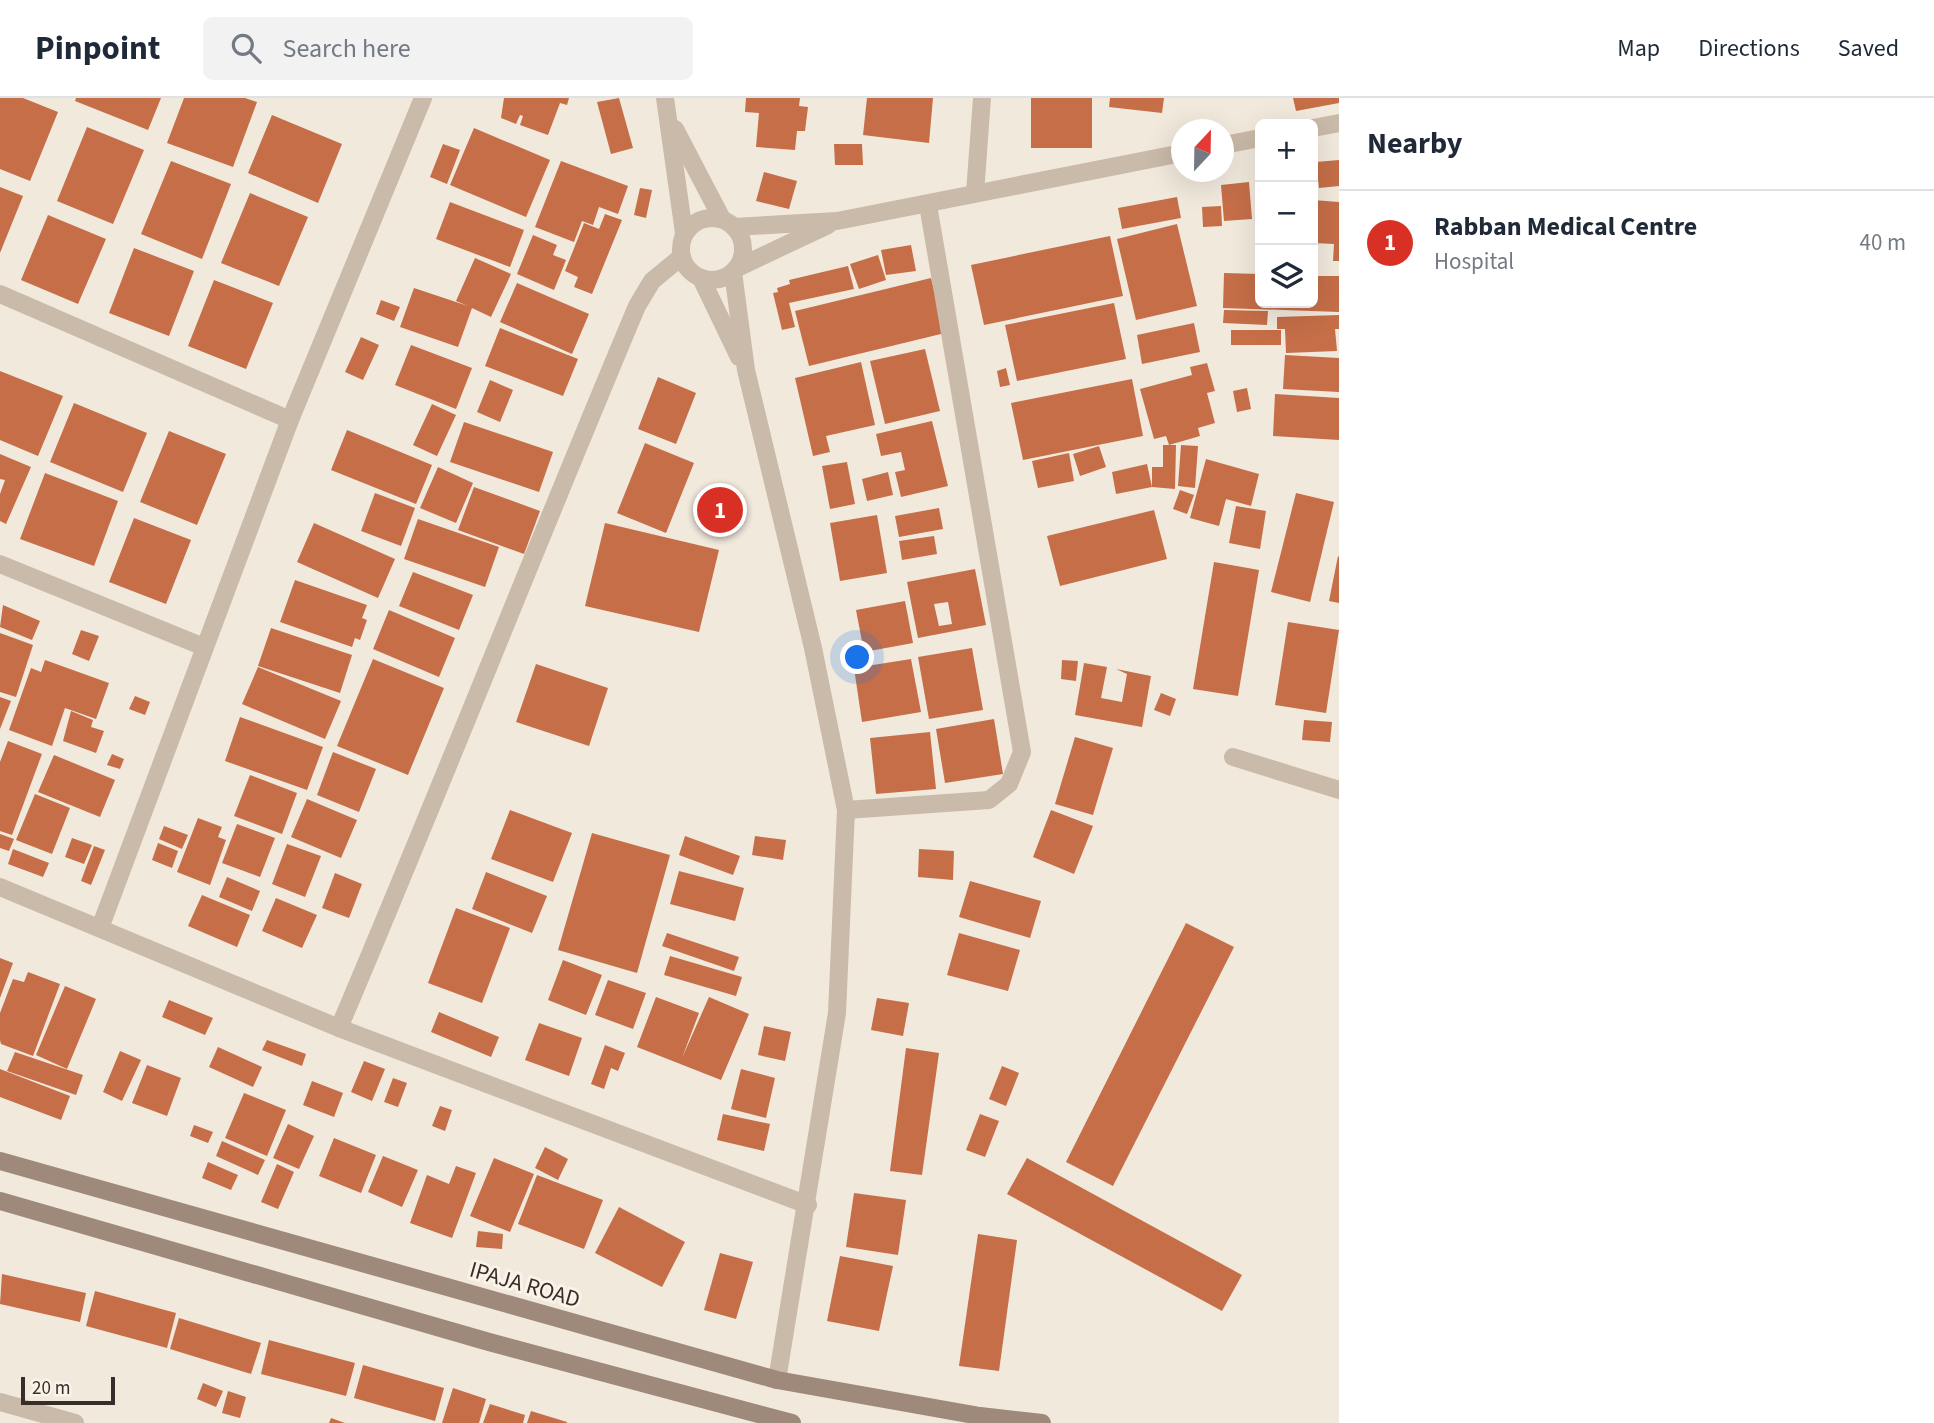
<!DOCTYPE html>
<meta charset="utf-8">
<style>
:root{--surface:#fff;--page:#f2f2f3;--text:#1f2937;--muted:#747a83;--line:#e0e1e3;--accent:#d93025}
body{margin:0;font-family:"Source Sans 3",sans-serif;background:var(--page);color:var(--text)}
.controls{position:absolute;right:21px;top:21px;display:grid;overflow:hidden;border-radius:10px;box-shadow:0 7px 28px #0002}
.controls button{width:63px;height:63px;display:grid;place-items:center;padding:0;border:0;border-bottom:2px solid var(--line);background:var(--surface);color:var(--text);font:35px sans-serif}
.compass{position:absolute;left:1171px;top:21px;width:63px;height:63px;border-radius:50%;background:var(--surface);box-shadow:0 7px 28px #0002;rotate:22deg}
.scale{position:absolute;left:21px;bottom:18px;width:94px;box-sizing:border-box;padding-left:7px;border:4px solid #372e29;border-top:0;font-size:19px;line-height:24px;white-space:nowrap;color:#372e29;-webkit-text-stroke:5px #faf3e9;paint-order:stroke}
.you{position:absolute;left:858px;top:560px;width:24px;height:24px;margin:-18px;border:5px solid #fff;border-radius:50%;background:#1a73e8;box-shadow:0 0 0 10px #1a73e833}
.badge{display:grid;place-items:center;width:46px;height:46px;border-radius:50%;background:var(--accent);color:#fff;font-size:23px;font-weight:700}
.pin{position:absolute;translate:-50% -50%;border:4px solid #fff;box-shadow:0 2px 7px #0006}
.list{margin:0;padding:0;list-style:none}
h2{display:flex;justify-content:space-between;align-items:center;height:91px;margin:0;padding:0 28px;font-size:30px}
h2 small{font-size:23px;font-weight:400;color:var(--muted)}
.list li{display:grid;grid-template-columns:46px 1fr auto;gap:21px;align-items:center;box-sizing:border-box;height:105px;padding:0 28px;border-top:2px solid var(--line)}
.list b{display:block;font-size:26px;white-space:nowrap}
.list p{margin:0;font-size:23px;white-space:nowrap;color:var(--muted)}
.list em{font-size:23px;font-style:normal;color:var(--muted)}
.icon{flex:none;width:38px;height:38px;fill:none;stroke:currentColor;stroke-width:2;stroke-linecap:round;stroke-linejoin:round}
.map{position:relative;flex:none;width:1339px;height:1325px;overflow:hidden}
header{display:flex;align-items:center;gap:42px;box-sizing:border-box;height:98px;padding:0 35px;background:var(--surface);border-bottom:2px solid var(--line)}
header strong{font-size:33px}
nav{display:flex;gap:38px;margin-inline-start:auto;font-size:24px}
.search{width:490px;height:63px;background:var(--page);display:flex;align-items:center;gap:18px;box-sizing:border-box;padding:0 24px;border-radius:10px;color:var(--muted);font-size:26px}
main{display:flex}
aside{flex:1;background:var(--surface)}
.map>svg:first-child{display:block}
</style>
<header>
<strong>Pinpoint</strong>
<div class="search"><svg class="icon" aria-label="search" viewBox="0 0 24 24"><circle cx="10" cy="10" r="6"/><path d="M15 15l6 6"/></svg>Search here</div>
<nav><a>Map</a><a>Directions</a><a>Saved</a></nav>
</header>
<main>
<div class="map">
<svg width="1339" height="1325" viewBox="0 0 1339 1325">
<rect width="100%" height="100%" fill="#f2e9dd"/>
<g fill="#c56e48" fill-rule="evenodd">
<polygon points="0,0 23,0 58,14 30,83 0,71"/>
<polygon points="76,0 161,0 148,32 75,3"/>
<polygon points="184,0 245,0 257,4 233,69 167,45"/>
<polygon points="504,0 569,0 567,7 560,5 548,37 520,27 523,18 520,17 516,26 501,20"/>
<polygon points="619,0 633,50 611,56 597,4"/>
<polygon points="746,0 800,0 799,8 808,9 805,33 797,33 795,52 756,49 759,15 745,14"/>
<polygon points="867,0 933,0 929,45 863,37"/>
<rect x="1031" y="0" width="61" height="50"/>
<polygon points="1110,0 1164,0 1162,15 1109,9"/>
<polygon points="1293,0 1339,0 1339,5 1296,13"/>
<polygon points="272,17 342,46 318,105 248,75"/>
<polygon points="87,29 144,52 113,126 57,103"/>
<polygon points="474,30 550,62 526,119 450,87"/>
<polygon points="443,46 460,52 447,86 430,79"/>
<polygon points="834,46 862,46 863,67 835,67"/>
<polygon points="1339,62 1339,88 1319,90 1316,64"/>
<polygon points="171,63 231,86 202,161 141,136"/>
<polygon points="561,63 628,88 618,116 599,109 593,127 582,123 574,144 535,129"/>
<polygon points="764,74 797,83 789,111 756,103"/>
<polygon points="1249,84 1252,121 1224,123 1221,87"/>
<polygon points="0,89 23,98 0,155"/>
<polygon points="640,90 652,92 646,120 634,117"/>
<polygon points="250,95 308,119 279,188 221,165"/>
<polygon points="1177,99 1181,120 1122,131 1118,110"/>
<polygon points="1313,102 1339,104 1339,163 1333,163 1334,146 1313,145"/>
<polygon points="450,104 524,132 510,169 436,141"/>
<polygon points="1221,108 1222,128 1203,129 1202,109"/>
<polygon points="605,116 622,122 592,196 574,189 578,179 565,173 584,125 599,131"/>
<polygon points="48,117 106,141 78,206 21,182"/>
<polygon points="1177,126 1197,208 1136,222 1117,141"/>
<polygon points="533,137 557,147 553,157 566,162 554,192 517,176"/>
<polygon points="1110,138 1123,198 984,227 971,167"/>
<polygon points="911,147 916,173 886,177 881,152"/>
<polygon points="134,150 194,173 169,238 109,215"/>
<polygon points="878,157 886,182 859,191 850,166"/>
<polygon points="475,160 511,176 491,219 472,210 458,249 400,229 414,190 468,208 456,203"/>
<polygon points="848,168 854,191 789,205 795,229 782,232 773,195 778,194 777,190 790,186 789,182"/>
<polygon points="1224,175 1260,176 1260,205 1313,205 1313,178 1339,178 1339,214 1223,210"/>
<polygon points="931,180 945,235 809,268 795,213"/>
<polygon points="214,182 273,205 246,271 188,248"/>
<polygon points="517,185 589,216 572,256 500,224"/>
<polygon points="381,202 400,209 394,223 376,216"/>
<polygon points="1114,205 1126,261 1017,283 1005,227"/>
<polygon points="1224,212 1268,213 1267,227 1223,225"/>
<polygon points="1339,217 1339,231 1335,231 1337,253 1286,255 1285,231 1277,231 1277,219"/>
<polygon points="1194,225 1200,254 1142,266 1137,237"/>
<polygon points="500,230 578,261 563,298 485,268"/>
<rect x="1231" y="232" width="50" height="15"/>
<polygon points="361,239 379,247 363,282 345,274"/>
<polygon points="411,247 472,270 456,311 395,287"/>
<polygon points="925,251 940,313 885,326 870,263"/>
<polygon points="1285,257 1339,260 1339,294 1283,291"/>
<polygon points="861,264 875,327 826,338 830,354 813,358 795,280"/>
<polygon points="1207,265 1215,293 1207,295 1215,325 1198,330 1200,338 1169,347 1166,338 1154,341 1140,291 1192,277 1190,269"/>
<polygon points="1006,270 1010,287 1000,289 997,273"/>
<polygon points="0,273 63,298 38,358 0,342"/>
<polygon points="658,279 696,295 676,346 638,331"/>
<polygon points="1132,281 1143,338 1023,362 1011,305"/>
<polygon points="490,282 513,292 500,324 477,314"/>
<polygon points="1247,290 1251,311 1237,314 1233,293"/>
<polygon points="1275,296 1339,300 1339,342 1273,338"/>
<polygon points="74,305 147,335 123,394 50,364"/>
<polygon points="432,306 456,317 437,358 413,347"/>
<polygon points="932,323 948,388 901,399 895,374 905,372 901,354 881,358 876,336"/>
<polygon points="464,324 553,354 539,394 450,364"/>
<polygon points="347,332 432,367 416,406 331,372"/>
<polygon points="169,333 226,356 197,427 140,404"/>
<polygon points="645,345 694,365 666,435 617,415"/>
<polygon points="1163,347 1176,347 1175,391 1152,389 1116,396 1112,374 1147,366 1152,389 1152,369 1163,369"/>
<polygon points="1181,347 1198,348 1195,390 1178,388"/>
<polygon points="1099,348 1106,369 1080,378 1073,356"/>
<polygon points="1069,355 1074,383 1038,390 1032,363"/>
<polygon points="0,356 31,369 6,426 0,423 0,396 5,382 0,381"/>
<polygon points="1206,361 1259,376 1251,408 1226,401 1219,428 1190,420"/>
<polygon points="847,364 855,406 830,411 822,368"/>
<polygon points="438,369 473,385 456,425 420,410"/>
<polygon points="888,374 893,397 867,403 862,381"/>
<polygon points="45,375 118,403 94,468 20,441"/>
<polygon points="474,389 540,413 524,456 458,432"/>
<polygon points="1180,392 1194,397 1187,416 1173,411"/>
<polygon points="375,395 415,410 401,448 361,433"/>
<polygon points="1296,395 1334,404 1310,504 1271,494"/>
<polygon points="1236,408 1266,413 1260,451 1229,445"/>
<polygon points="939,410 943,431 899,439 895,418"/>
<polygon points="1154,412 1167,461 1060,488 1047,438"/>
<polygon points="877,417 887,475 840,483 830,425"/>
<polygon points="134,420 191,442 166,506 109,484"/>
<polygon points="418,421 499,449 485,489 404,461"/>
<polygon points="314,425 395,461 378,500 297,464"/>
<polygon points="605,425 719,452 699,534 585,508"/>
<polygon points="934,438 937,456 902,462 899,443"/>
<polygon points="1338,458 1339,459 1339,505 1329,503"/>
<polygon points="1214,464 1259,472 1238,598 1193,591"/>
<path d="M 975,471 L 986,527 L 918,540 L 907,484 ZM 948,504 L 952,526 L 939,528 L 934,506 Z"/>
<polygon points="413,474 473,497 459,532 399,508"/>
<polygon points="295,482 367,507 362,520 367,522 360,542 355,540 352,549 280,524"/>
<polygon points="905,503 913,545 864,554 856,512"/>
<polygon points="3,507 40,523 32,542 0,529"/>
<polygon points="389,512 455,540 439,579 373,551"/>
<polygon points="1288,524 1339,532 1326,615 1275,607"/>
<polygon points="271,530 352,557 340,595 258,568"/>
<polygon points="81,532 99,538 89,563 72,556"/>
<polygon points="0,535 33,547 16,599 0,594"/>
<polygon points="972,550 983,612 929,621 918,559"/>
<polygon points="373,561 444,590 408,677 337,648"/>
<polygon points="911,561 921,614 862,624 854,570"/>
<polygon points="45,562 109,585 96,621 65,610 52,648 9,632 31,570 41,574"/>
<polygon points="1062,562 1078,563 1076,583 1061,581"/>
<polygon points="1084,565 1107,569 1101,600 1122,604 1127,576 1116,571 1151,578 1142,629 1075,617"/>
<polygon points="536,566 608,590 589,648 516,624"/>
<polygon points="258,569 341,603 325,641 242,606"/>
<polygon points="1161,595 1176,601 1170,618 1154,612"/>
<polygon points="135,598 150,604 145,617 129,611"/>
<polygon points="0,599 11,603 0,631"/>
<polygon points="71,613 93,622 91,629 104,633 96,655 63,643"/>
<polygon points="240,619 323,649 307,692 225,663"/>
<polygon points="994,621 1003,676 945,685 936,631"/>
<polygon points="1304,622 1332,624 1330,644 1302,642"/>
<polygon points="930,634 936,691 876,696 870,640"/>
<polygon points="1075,639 1113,650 1093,717 1055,706"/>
<polygon points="8,643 42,656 12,737 0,733 0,664"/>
<polygon points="333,654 376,671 359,714 317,697"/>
<polygon points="112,656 124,661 120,671 107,667"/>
<polygon points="54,657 115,682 100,719 38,694"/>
<polygon points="250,677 297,695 282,736 234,718"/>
<polygon points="35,696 70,710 52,756 16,742"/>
<polygon points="307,701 357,722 341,760 291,739"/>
<polygon points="510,712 572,735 553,784 491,761"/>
<polygon points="1051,712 1093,728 1074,776 1033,759"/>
<polygon points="198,720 222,729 218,739 226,742 210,787 177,774"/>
<polygon points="237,726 275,740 260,779 222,765"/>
<polygon points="164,728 188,737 182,751 159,741"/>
<polygon points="592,735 670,757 637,875 558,852"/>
<polygon points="0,736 14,741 9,753 0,750"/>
<polygon points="685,738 740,758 733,777 679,757"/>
<polygon points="755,738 786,742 783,762 752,757"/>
<polygon points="72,740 92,747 84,766 65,759"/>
<polygon points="158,745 178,753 172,770 152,762"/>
<polygon points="287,746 321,758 305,799 272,786"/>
<polygon points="94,748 105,752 91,787 81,783"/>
<polygon points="13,751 49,765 43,779 8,766"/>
<polygon points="919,751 954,753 953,782 918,779"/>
<polygon points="679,773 744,790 735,823 670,806"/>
<polygon points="486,774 547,798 532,835 472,811"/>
<polygon points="335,775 362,786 349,820 322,810"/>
<polygon points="227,779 260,793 252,813 219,799"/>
<polygon points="970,783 1041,803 1030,840 959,819"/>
<polygon points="202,797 250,817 237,849 188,828"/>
<polygon points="276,800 317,817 302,850 262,833"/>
<polygon points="456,810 510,830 482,905 428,885"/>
<polygon points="1186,825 1234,849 1113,1088 1066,1064"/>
<polygon points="667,835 739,859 734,873 662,848"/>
<polygon points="959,835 1020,852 1008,893 947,877"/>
<polygon points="670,858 742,879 736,898 664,877"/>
<polygon points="0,860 13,865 0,900"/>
<polygon points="563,862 602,877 586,917 548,902"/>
<polygon points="28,874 60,886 33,958 1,946 0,942 0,915 13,881 24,884"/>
<polygon points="608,882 646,895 633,931 595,917"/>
<polygon points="65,888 96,901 67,971 36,957"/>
<polygon points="656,899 699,915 682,960 709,899 749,916 721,982 637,949"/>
<polygon points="877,900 909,905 903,938 871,932"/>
<polygon points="169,902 213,920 205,937 162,919"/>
<polygon points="439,914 499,939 491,959 431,934"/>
<polygon points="539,925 582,940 569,978 525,962"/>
<polygon points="764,928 791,934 785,963 758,957"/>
<polygon points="267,942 306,956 302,968 262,952"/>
<polygon points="605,947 625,955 618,973 611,970 604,991 591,986"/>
<polygon points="218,949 262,969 253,989 209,969"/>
<polygon points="906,950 939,955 922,1077 890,1073"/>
<polygon points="120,953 141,962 122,1003 103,994"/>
<polygon points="15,954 83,977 76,997 7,973"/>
<polygon points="364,963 385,971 372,1003 351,994"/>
<polygon points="147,967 181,980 167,1018 132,1005"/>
<polygon points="1002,968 1019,975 1006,1008 989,1001"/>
<polygon points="0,971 70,998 61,1022 0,999"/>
<polygon points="741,971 775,980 766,1020 731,1011"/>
<polygon points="393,980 407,985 398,1009 384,1004"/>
<polygon points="312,983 343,995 334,1019 303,1007"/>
<polygon points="244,995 286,1012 267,1058 225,1040"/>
<polygon points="440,1008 452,1012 445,1033 432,1028"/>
<polygon points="723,1016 770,1026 764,1053 717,1042"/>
<polygon points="980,1016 999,1023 985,1059 966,1052"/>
<polygon points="288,1026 314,1038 299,1071 273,1060"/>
<polygon points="194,1027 213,1034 208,1045 190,1038"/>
<polygon points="334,1040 376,1057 361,1095 319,1078"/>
<polygon points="222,1043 265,1062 258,1077 216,1058"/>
<polygon points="545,1049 568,1061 558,1082 535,1070"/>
<polygon points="383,1058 418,1072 402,1109 368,1094"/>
<polygon points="494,1060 534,1076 510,1134 470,1118"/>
<polygon points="1027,1060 1242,1177 1222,1213 1007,1096"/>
<polygon points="208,1064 238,1077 231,1092 202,1080"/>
<polygon points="277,1066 294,1074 278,1111 261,1104"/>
<polygon points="456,1068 476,1075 452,1140 410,1125 427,1077 449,1086"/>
<polygon points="537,1077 603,1102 584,1151 518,1126"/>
<polygon points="854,1095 906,1102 898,1157 846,1149"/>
<polygon points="619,1109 685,1144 662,1189 595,1155"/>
<polygon points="478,1133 503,1136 502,1151 476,1149"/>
<polygon points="978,1136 1017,1142 999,1273 959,1268"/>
<polygon points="720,1155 753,1164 736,1221 704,1212"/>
<polygon points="840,1158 893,1168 879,1233 827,1223"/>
<polygon points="2,1176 86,1195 80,1224 0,1206"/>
<polygon points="95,1193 176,1215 167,1250 86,1228"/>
<polygon points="179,1220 261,1245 251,1276 170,1251"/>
<polygon points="269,1242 355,1265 346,1298 261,1276"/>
<polygon points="363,1267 444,1290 435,1323 354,1300"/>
<polygon points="203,1285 223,1293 216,1309 197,1301"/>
<polygon points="453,1290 486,1301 479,1325 442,1325"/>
<polygon points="228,1293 246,1299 240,1320 222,1315"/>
<polygon points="490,1306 525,1317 523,1325 483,1325"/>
<polygon points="531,1313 567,1324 567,1325 527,1325"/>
<polygon points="331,1320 345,1325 329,1325"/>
</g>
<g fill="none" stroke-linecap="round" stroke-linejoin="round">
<g stroke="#cabaa9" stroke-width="18">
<polyline points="665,0 684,135"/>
<polyline points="1313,30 1339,25"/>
<polyline points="675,31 722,121"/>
<polyline points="1224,47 1260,40"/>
<polyline points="975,95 982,0"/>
<circle cx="712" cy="151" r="31"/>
<polyline points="734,129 837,123 1182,55"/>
<polyline points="737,170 828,127"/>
<polyline points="733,174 746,272 813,550 846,712 837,915 777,1282"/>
<polyline points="701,180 739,259"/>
<polyline points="0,196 290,322"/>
<polyline points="0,466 204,549"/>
<polyline points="1233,659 1339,692"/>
<polyline points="846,712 989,702 1009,686 1022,654 928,107"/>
<polyline points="0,789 339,930 808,1107"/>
<polyline points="100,830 290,322 423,0"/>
<path d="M 339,930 C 441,690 536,448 637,208 L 652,183 L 681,159"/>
<polyline points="0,1304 75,1325"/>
</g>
<g stroke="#9e897a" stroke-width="18">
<polyline points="0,1063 777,1282 980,1318 1042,1325"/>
<polyline points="0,1103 489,1244 792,1325"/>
</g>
</g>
<g text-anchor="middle" stroke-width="6" stroke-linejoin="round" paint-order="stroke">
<g font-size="23" fill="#372e29" stroke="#faf3e9">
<text transform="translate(525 1186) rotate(16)" y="8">IPAJA ROAD</text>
</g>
</g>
</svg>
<div class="controls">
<button>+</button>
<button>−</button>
<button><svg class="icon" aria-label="layers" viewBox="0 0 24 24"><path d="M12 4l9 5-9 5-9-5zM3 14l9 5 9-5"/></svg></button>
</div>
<svg class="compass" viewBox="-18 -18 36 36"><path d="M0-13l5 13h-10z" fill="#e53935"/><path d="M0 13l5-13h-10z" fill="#747a83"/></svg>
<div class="scale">20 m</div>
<div class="you"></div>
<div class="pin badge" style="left:720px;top:412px">1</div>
</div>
<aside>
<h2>Nearby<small></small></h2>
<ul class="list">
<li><span class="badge">1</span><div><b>Rabban Medical Centre</b><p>Hospital</p></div><em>40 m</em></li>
</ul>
</aside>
</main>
